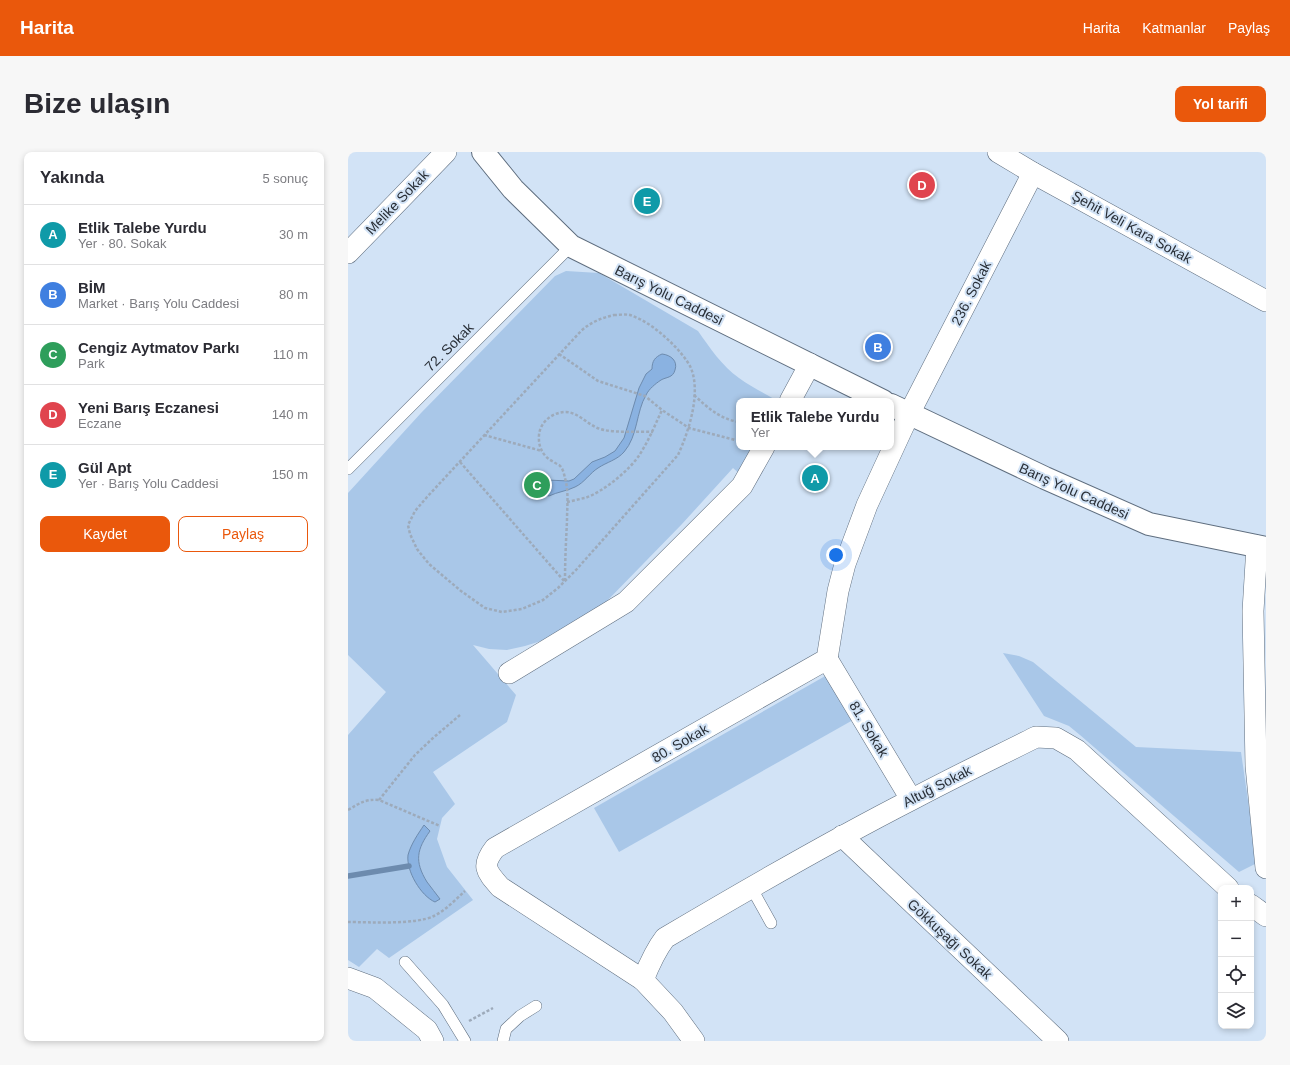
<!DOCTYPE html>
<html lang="tr">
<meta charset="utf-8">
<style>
:root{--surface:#fff;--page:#f7f7f7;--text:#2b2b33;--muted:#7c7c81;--line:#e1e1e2;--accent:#ea580c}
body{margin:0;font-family:Helvetica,sans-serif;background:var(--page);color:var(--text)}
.controls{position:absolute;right:12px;bottom:12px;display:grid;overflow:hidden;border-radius:8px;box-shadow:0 2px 6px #0003}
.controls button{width:36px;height:36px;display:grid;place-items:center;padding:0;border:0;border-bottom:1px solid var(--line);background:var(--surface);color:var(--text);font:20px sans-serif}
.you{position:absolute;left:488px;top:403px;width:14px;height:14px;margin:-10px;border:3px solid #fff;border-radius:50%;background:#1a73e8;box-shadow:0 0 0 6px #1a73e833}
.badge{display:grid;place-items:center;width:26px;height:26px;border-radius:50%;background:var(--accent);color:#fff;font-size:13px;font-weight:700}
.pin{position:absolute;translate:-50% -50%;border:2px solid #fff;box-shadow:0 1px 4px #0006}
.popup{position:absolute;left:388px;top:246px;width:158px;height:52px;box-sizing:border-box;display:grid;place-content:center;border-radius:8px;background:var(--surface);filter:drop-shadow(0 1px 3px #0005);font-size:13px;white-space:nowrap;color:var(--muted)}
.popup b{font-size:15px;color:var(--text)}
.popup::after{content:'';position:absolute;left:50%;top:100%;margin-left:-8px;border:8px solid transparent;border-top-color:var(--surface)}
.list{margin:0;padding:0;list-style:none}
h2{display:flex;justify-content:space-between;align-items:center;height:52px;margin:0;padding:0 16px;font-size:17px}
h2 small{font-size:13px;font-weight:400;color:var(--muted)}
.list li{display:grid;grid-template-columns:26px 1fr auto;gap:12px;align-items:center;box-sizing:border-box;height:60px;padding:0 16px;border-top:1px solid var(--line)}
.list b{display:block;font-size:15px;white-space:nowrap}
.list p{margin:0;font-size:13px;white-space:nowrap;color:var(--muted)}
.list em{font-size:13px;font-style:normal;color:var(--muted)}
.actions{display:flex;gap:8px;padding:12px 16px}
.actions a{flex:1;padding:9px 0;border:1px solid var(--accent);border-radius:8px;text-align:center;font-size:14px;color:var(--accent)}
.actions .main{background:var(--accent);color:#fff}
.icon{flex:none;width:22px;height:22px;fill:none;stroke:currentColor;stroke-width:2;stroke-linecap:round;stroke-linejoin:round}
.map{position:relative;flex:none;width:918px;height:889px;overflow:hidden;border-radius:8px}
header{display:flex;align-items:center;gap:24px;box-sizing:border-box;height:56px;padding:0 20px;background:var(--accent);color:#fff}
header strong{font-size:19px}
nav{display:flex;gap:22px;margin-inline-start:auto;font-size:14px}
.intro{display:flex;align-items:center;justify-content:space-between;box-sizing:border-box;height:96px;padding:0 24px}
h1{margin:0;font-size:28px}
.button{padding:10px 18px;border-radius:8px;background:var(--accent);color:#fff;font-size:14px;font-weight:700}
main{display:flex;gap:24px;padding:0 24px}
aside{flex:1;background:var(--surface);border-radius:8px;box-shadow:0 2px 6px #0003}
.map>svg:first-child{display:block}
</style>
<header>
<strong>Harita</strong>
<nav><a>Harita</a><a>Katmanlar</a><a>Paylaş</a></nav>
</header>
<div class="intro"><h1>Bize ulaşın</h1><a class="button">Yol tarifi</a></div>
<main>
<aside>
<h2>Yakında<small>5 sonuç</small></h2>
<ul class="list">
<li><span class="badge" style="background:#0f9aa8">A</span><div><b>Etlik Talebe Yurdu</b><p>Yer · 80. Sokak</p></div><em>30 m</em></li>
<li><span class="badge" style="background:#3f7fe0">B</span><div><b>BİM</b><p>Market · Barış Yolu Caddesi</p></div><em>80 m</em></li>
<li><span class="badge" style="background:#2e9e5b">C</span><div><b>Cengiz Aytmatov Parkı</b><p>Park</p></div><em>110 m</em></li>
<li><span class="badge" style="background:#e0444e">D</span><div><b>Yeni Barış Eczanesi</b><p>Eczane</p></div><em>140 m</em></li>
<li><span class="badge" style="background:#0f9aa8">E</span><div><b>Gül Apt</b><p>Yer · Barış Yolu Caddesi</p></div><em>150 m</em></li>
</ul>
<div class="actions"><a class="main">Kaydet</a><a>Paylaş</a></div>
</aside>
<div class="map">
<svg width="918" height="889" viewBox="0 0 918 889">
<rect width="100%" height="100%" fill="#d2e3f6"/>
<g fill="#a9c7e8">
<path d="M 218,119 L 251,121 L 350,179 C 362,196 374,214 391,226 C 402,234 414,240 426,247 L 426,249 L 391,249 L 391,295 L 411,295 L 394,324 L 385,316 L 334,372 L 257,451 L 196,488 L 177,494 L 159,498 L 141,497 L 125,493 L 168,543 L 159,570 L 85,620 L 107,652 L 94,666 L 89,687 L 99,715 L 125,748 L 41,806 L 29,797 L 11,815 L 0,808 L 0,583 L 38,540 L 0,503 L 0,341 L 73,261 L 207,124 Z"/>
<polygon points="655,501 671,504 685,510 788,595 893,600 909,711 891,720 732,583 721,574 696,564"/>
<polygon points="479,523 505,568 271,700 246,656"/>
</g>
<g fill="#8ab2e1" stroke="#6d8bae">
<path d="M 314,202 C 323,203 330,209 327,218 C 325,226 318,225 313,228 C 307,232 301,237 298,243 C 288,260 290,284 276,300 C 269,308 259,310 250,316 C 242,321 236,331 227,335 C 219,339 209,340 201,344 C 194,342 175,344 175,335 C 175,331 178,329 181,327 L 192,331 L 199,328 L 221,329 L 226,327 L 244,310 L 257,305 L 267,299 L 276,286 L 291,236 L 298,222 L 304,217 C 304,209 307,205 314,202 Z"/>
<path d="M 76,673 L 82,679 C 69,697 66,709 79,730 C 83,736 88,741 92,747 L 87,750 C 73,744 58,719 60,703 C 63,692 70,682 76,673 Z"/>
</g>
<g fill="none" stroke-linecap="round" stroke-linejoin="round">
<polyline stroke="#6d8bae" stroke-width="5.5" points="0,724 61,714"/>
<g stroke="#5f6e7f" stroke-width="12">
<g id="service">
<polyline points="0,317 223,94"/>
<polyline points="403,735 423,771"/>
<polyline points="57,810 95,853 117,889"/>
<polyline points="155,889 158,877 172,864 188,854"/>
</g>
</g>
<g stroke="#5f6e7f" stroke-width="22">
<g id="minor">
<polyline points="650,0 685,21 918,149"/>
<polyline points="0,101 98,0"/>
<polyline points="442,249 462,212"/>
<polyline points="909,394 905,459 908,614 918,716"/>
<polyline points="479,507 563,647"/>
<polyline points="161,521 278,450 394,334 416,295"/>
<polyline points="494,684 710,889"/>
<polyline points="903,753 918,764"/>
<polyline points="0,826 27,836 79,878 85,889"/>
<path d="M 295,828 C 301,813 307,799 317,786 C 398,738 479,691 563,648 C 604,626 646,606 688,585 L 708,586 L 729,598 L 880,736"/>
<path d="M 346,889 L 325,860 L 295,828 L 152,735 C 138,719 133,714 147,696 L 479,507 L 490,439 L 497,412 L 519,353 L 561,262 L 685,21"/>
</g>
</g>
<g stroke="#5f6e7f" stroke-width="24">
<g id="tertiary">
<polyline points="135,0 165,37 223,94 535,249"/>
<polyline points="543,253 697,326 801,372 918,396"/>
</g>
</g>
<g stroke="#9daaba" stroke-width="2.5" stroke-dasharray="3 2" stroke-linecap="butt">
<path d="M 266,163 C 271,163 277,162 282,163 C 294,167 306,175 316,184 C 326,193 335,202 342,214 C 354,239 341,279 330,303 L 228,418 L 210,436 L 195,448 L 174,457 L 154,460 L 137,456 L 113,439 L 81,412 L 69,397 L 62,382 L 60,373 L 67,359 L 79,345 L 233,179 C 243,170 253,166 266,163 Z"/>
<polyline points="211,202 250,229 297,244 314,258 341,276 391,289"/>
<path d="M 346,243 C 360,256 372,267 391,270"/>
<polyline points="136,283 194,299"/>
<polyline points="112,310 217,430"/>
<path d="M 219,350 C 225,349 231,347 237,346 C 255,340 282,318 292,302 C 301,288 307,273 314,258"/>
<path d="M 217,429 C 217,409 218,389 219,369 C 219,354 221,340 217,326 C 216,322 215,316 211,313 C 209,312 207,311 206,310 C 195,305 190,295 191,283 C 192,271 203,261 216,260 C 231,259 240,275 256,278 C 270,281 290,279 305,280"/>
<polyline points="31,648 67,603 85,586 112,563"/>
<path d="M 0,658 C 12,651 17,647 31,648 L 92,674"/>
<path d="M 0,770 C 22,770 67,773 86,764 C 98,758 108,747 117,739"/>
<polyline points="121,869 145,856"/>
</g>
<use href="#service" stroke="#fff" stroke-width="11"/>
<use href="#minor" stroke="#fff" stroke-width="21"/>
<use href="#tertiary" stroke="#fff" stroke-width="22"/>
</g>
<g text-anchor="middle" stroke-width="4" stroke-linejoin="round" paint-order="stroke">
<g font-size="14" fill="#292f37" stroke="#d2e3f6">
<text transform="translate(49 50) rotate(-46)" y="5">Melike Sokak</text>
<text transform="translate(784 75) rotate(29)" y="5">Şehit Veli Kara Sokak</text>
<text transform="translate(623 141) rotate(-63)" y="5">236. Sokak</text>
<text transform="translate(321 143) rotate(26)" y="5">Barış Yolu Caddesi</text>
<text transform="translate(101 195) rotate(-45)" y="5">72. Sokak</text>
<text transform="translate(726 339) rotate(24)" y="5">Barış Yolu Caddesi</text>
<text transform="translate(521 577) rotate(59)" y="5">81. Sokak</text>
<text transform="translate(332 591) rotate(-30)" y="5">80. Sokak</text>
<text transform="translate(589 634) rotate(-27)" y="5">Altuğ Sokak</text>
<text transform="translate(602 787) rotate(43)" y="5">Gökkuşağı Sokak</text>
</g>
</g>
</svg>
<div class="controls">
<button>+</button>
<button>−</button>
<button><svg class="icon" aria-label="locate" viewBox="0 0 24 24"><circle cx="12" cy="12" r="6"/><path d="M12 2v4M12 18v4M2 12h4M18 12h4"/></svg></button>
<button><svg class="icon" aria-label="layers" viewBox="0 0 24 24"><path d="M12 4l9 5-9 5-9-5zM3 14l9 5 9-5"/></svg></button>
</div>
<div class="you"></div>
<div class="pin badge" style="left:467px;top:326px;background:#0f9aa8">A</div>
<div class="popup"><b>Etlik Talebe Yurdu</b>Yer</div>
<div class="pin badge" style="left:530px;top:195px;background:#3f7fe0">B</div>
<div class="pin badge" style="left:189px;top:333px;background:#2e9e5b">C</div>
<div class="pin badge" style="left:574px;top:33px;background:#e0444e">D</div>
<div class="pin badge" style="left:299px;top:49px;background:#0f9aa8">E</div>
</div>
</main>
